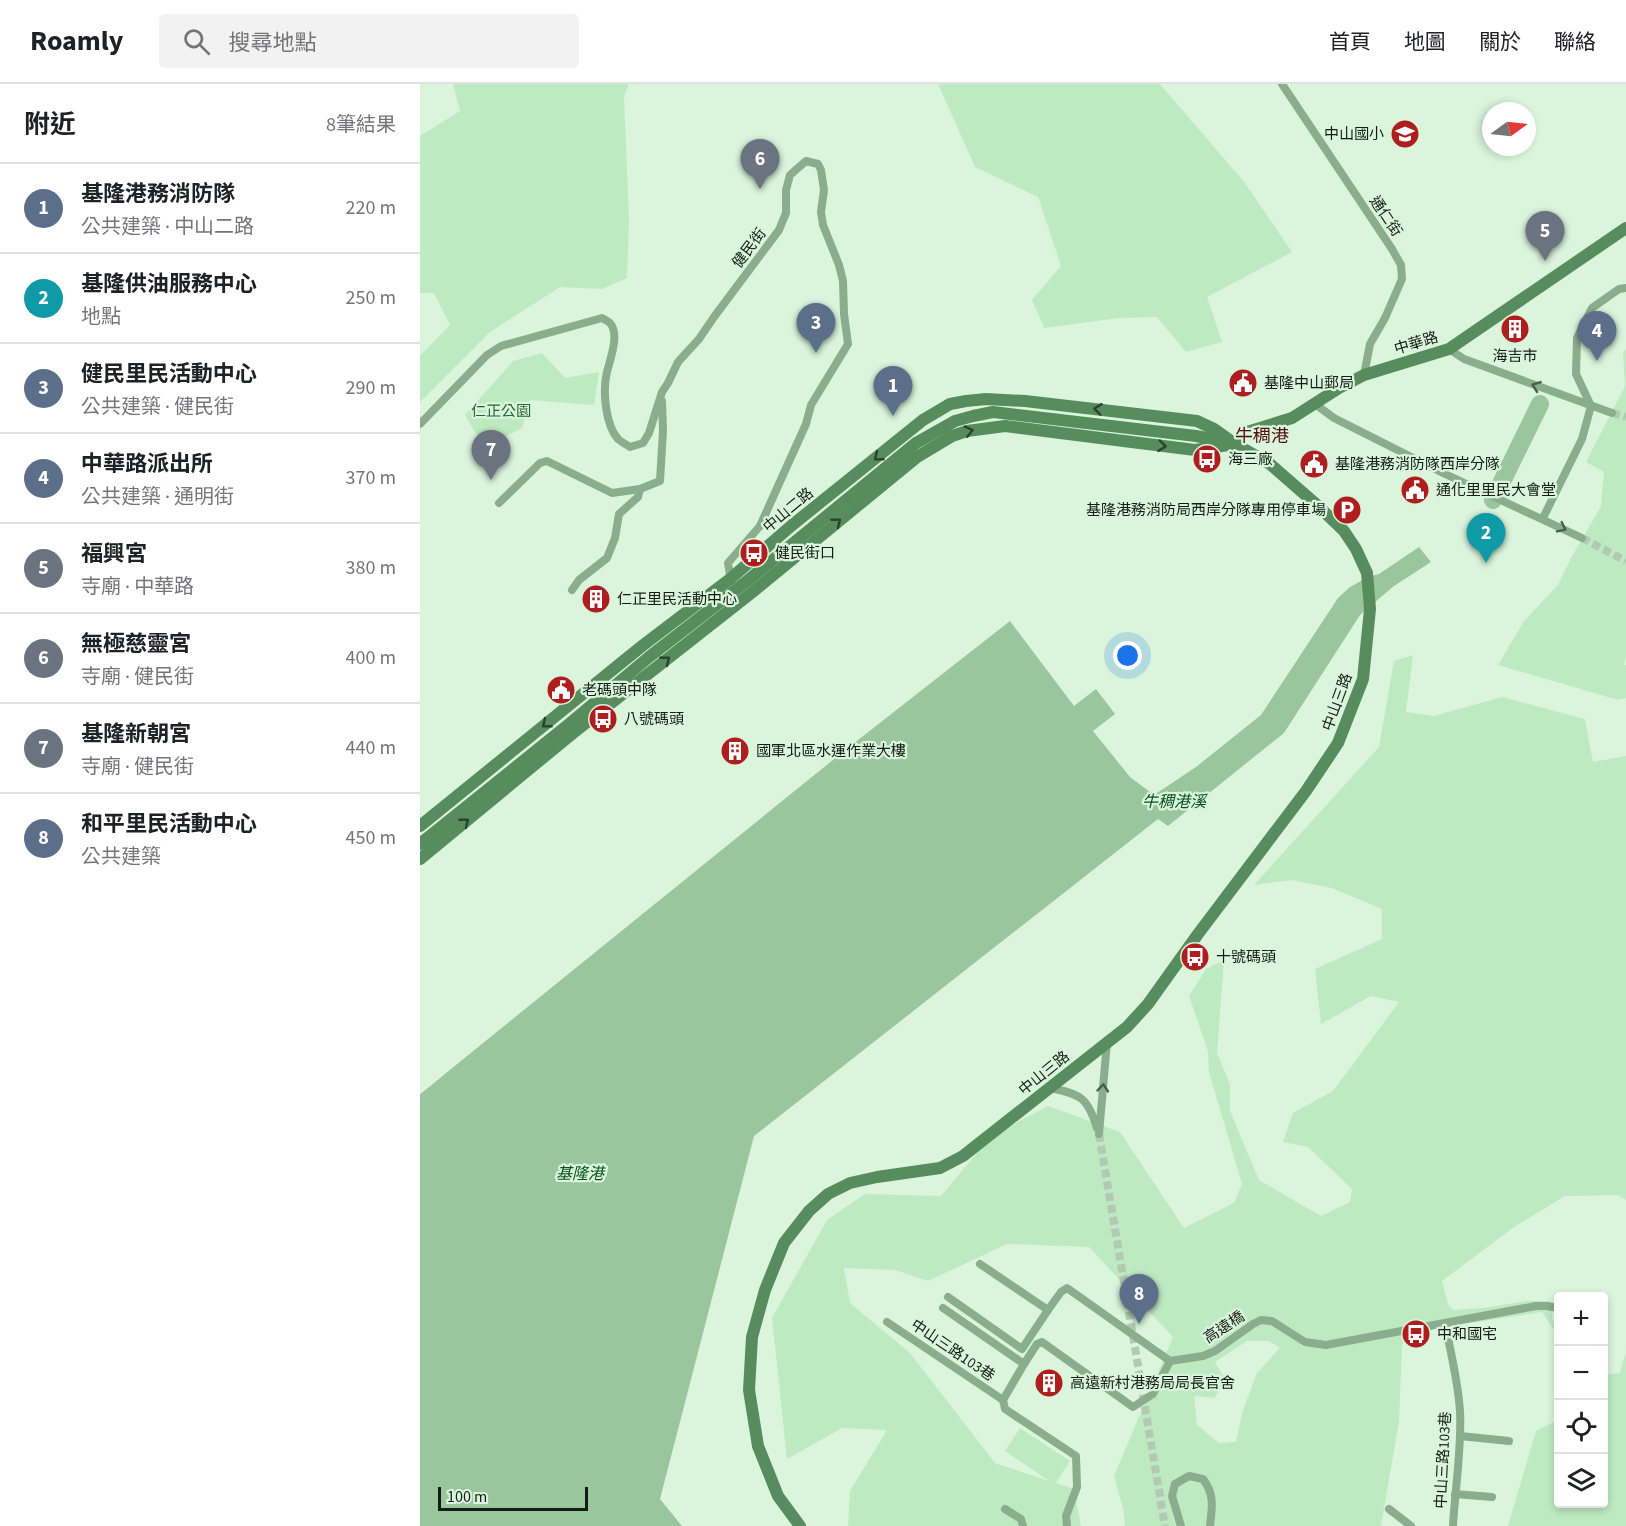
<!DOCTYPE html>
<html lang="zh-TW">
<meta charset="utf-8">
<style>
:root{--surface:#fff;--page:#f2f2f2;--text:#202124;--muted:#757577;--line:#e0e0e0;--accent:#af1e1f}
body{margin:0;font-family:"Source Sans 3","Noto Sans TC",sans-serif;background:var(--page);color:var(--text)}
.controls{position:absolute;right:18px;bottom:18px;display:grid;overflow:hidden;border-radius:6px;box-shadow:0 3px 9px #0003}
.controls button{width:54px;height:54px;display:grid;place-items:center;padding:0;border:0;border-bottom:2px solid var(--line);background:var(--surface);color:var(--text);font:30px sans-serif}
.compass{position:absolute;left:1062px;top:18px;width:54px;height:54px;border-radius:50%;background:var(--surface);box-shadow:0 3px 9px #0003;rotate:75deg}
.scale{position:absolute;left:18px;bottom:15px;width:150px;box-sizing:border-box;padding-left:6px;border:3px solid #131d14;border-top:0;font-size:16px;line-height:21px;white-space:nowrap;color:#131d14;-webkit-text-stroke:4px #daf5dc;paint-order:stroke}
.you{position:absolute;left:708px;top:572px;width:21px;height:21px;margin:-15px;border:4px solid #fff;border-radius:50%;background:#1a73e8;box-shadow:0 0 0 9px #1a73e833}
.badge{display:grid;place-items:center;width:39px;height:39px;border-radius:50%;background:var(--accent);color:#fff;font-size:20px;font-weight:700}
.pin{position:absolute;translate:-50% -50px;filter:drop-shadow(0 2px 3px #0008)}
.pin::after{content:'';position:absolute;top:32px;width:21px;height:18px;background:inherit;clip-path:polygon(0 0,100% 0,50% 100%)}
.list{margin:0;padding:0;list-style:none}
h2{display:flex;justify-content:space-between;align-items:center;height:78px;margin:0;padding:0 24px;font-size:26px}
h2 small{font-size:20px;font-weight:400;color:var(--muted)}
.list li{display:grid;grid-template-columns:39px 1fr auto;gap:18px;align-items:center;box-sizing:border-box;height:90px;padding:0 24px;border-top:2px solid var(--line)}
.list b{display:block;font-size:22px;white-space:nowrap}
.list p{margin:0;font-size:20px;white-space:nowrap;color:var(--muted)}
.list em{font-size:20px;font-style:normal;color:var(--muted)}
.icon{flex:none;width:33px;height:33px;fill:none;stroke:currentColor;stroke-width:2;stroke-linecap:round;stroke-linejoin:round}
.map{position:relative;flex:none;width:1206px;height:1442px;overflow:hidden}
header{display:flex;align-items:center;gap:36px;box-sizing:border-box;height:84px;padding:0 30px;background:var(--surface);border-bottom:2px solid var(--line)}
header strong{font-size:28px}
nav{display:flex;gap:33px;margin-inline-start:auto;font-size:21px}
.search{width:420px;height:54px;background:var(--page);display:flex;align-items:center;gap:15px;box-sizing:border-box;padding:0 21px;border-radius:6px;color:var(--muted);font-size:22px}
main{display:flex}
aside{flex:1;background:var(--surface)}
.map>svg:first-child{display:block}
</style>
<header>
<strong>Roamly</strong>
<div class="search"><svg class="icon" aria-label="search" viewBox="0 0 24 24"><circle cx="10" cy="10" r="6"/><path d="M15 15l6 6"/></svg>搜尋地點</div>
<nav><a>首頁</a><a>地圖</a><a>關於</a><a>聯絡</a></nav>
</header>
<main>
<aside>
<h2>附近<small>8筆結果</small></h2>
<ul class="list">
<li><span class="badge" style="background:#5c6f8a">1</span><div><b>基隆港務消防隊</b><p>公共建築 · 中山二路</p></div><em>220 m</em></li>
<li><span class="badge" style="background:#0f9aa8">2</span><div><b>基隆供油服務中心</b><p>地點</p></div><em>250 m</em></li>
<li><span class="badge" style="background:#5c6f8a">3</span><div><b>健民里民活動中心</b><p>公共建築 · 健民街</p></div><em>290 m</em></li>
<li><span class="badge" style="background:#5c6f8a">4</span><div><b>中華路派出所</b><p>公共建築 · 通明街</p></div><em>370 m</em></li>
<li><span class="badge" style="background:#6b7280">5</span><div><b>福興宮</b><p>寺廟 · 中華路</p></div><em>380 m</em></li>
<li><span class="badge" style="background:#6b7280">6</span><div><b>無極慈靈宮</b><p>寺廟 · 健民街</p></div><em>400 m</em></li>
<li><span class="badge" style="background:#6b7280">7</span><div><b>基隆新朝宮</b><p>寺廟 · 健民街</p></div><em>440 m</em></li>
<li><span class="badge" style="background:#5c6f8a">8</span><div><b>和平里民活動中心</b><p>公共建築</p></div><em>450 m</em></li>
</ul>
</aside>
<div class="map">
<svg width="1206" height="1442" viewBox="0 0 1206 1442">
<rect width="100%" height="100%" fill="#daf5dc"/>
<g fill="#beeac2" fill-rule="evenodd">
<polygon points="33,0 209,0 204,12 209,135 207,194 182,205 140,203 70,248 0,318 0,272 30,241 14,209 0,209 0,52 40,27"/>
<polygon points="518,0 740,0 825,99 872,168 787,213 802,258 766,268 737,233 699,234 624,244 612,216 641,182 618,113 555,83"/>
<polygon points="1206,265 1206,571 1204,581 1206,581 1206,614 1198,616 1078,581 1104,537 1138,501 1150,476 1181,422 1184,388 1166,378 1205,302 1203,269"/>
<polygon points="122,269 145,294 179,288 174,321 110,316 102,344 64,364 45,331 93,277"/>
<path d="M 993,571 L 986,628 L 1014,632 L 1082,613 L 1165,635 L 1173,678 L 1206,672 L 1206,1116 L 1198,1111 L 1145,1112 L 1094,1143 L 1022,1197 L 1028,1220 L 1033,1226 L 1064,1224 L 1106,1217 L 1130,1217 L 1133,1238 L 1138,1243 L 1138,1252 L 1122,1228 L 1017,1244 L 982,1260 L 979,1337 L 961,1442 L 705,1442 L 703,1424 L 694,1392 L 753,1253 L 669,1163 L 587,1160 L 508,1197 L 475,1186 L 424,1184 L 430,1219 L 490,1269 L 575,1379 L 629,1397 L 585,1367 L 600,1344 L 650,1377 L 636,1399 L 654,1405 L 661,1442 L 428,1442 L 430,1407 L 467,1346 L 422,1344 L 367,1375 L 352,1234 L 407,1136 L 445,1110 L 521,1112 L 571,1052 L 628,1022 L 700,1048 L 764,1144 L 814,1119 L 822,1100 L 789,988 L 788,967 L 769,912 L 786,885 L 804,876 L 797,969 L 810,1000 L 810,1027 L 839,1096 L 901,1132 L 930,1118 L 932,1105 L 888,1063 L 863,1058 L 873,1029 L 913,1007 L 979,918 L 951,912 L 901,940 L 895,885 L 962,855 L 962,825 L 912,804 L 871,796 L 834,801 L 959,663 L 974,577 ZM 827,1257 L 849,1257 L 860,1264 L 837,1289 L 823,1326 L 816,1358 L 799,1359 L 777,1341 L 774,1312 L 794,1314 L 806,1297 L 795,1278 Z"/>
<polygon points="1206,1267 1206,1442 1088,1442 1116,1347 1138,1336 1138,1420 1184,1420 1184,1291 1200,1289"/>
</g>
<polygon fill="#99c69d" points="999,463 1011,478 974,502 940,531 864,649 748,742 738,735 334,1052 240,1415 262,1442 0,1442 0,1010 424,667 590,537 654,622 676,605 695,630 673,647 710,693 734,711 776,683 841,631 918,514 930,503 948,493 959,490"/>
<polygon fill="#daf5dc" points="256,799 9,1003 0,1010 0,1006"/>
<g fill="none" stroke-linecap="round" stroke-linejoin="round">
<polyline stroke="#99c69d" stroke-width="18" points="1073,416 1120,320"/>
<g stroke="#b2cab4" stroke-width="8" stroke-dasharray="8 4" stroke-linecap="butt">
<polyline points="1192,329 1206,333"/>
<polyline points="1162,454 1206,477"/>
<polyline points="679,1050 745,1442"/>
</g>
<g stroke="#89ad8d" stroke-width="8">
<polyline points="862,0 972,165 981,181 982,195 965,234 950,260 944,291"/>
<polyline points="1029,265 1044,275 1192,329"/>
<polyline points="895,320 914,334 1023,389 1162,454"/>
<polyline points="1171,322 1156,290 1157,254 1172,224 1199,205 1206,204"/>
<path d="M 0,340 L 67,271 L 81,262 L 182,234 C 185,236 188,237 190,239 C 201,252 188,279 186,293 C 183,310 186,342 198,355 C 201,358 206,360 210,363 L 223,359 L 229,349 L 242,308 L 248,299 L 258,278 L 279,255 L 294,233 L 359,146 L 366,129 L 366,106 L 370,91 L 386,77 L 398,80 L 401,86 L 404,106 L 401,128 L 403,141 L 419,181 L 423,197 L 424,230 L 428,260 L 391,321 L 386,340 L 340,442 L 308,479 L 311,497"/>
<polyline points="79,419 120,379 127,377 192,409 220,405 240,397 243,347 242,317"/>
<polyline points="1123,434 1162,355 1171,322"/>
<polyline points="152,506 159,496 187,474 195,454 199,430 218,413 220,405"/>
<path d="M 630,1004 C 661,1010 668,1014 677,1044"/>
<polyline points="679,1050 687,958"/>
<polyline points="560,1180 628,1226 641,1208 647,1204 750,1277 733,1310 713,1323 622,1258 617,1260 604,1280 583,1316 585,1325 656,1372 657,1403 646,1432 647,1442"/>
<polyline points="528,1213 602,1265 628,1226"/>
<polyline points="523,1224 604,1280"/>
<polyline points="467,1238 583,1316"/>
<path d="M 1025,1240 C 1031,1269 1038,1297 1040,1327 C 1042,1363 1035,1405 1033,1442"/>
<polyline points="750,1277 783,1272 795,1267 833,1240 841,1236 852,1237 885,1258 906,1261 1116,1222 1127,1222 1138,1224"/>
<polyline points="1040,1352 1089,1357"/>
<polyline points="1035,1410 1072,1413"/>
<polyline points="585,1425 601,1435 603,1442"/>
<polyline points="969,1425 991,1442"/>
<path d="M 761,1442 L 752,1412 L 755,1400 L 769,1392 L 783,1395 C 795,1411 792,1423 790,1442"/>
</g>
<g stroke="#578d5e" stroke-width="12">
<polyline points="815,360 824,349 872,334 919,304 944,291 1029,265 1206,144"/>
<polyline points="0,742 222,562 310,495 371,442 503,336 530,320 546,317 566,315 605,317 777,337 794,345 815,360 850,380 897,421 924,447 936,465 947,489 950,525 943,595 918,659 886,707 778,850 728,920 707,943 543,1072 520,1084 457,1093 430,1099 408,1110 389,1127 364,1159 345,1206 332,1253 329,1306 338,1362 358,1412 380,1442"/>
<polyline points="0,760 148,641 229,573 327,497 496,359 535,337 553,332 573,328 776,352 808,358"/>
<polyline points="0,775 153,649 335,506 497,373 532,352 547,347 585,342 775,366 815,360"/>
</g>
</g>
<defs><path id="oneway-chevron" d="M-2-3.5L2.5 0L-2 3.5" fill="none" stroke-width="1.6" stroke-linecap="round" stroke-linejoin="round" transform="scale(1.5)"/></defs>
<g stroke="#485e4a">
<use href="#oneway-chevron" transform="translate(1116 302) rotate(-160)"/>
<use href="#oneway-chevron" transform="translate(1142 444) rotate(26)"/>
<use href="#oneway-chevron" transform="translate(683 1004) rotate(-85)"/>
</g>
<g stroke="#2b442e">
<use href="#oneway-chevron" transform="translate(678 325) rotate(-173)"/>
<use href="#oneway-chevron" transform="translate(549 347) rotate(-14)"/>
<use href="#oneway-chevron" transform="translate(742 362) rotate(7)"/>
<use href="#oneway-chevron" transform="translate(458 373) rotate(141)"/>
<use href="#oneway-chevron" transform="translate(417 438) rotate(-39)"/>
<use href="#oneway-chevron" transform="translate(246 576) rotate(-39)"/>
<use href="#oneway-chevron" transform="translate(126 640) rotate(141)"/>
<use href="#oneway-chevron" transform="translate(45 738) rotate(-39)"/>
</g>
<defs>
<g id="school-disc" transform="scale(1.5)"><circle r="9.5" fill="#af1e1f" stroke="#daf5dc"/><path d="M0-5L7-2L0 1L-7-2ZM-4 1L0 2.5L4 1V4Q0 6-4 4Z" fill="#fff"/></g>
<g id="building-disc" transform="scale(1.5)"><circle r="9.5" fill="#af1e1f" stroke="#daf5dc"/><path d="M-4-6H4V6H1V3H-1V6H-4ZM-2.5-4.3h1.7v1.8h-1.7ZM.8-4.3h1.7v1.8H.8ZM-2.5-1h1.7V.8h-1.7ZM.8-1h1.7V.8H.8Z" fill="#fff"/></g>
<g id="civic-disc" transform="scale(1.5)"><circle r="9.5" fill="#af1e1f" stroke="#daf5dc"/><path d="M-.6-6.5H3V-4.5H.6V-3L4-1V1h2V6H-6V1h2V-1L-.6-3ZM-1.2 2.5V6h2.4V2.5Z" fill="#fff"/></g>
<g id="bus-disc" transform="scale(1.5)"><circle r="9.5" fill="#af1e1f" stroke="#daf5dc"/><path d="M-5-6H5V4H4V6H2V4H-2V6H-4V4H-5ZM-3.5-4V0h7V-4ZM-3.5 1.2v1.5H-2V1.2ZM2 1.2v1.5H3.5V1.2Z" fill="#fff"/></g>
<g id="parking-disc" transform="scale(1.5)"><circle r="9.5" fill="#af1e1f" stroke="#daf5dc"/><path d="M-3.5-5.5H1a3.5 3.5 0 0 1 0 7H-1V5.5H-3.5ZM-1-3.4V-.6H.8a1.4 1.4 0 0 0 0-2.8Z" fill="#fff"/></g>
</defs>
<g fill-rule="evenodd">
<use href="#school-disc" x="985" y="50"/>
<use href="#building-disc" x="1095" y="245"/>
<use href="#civic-disc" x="823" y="299"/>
<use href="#bus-disc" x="787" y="375"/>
<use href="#civic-disc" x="894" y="380"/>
<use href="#civic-disc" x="995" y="406"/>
<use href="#parking-disc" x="927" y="426"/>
<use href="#bus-disc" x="334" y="469"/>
<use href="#building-disc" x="176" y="515"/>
<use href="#civic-disc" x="141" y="606"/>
<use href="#bus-disc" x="183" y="635"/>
<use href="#building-disc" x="315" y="667"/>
<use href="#bus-disc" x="775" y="873"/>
<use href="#bus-disc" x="996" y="1250"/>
<use href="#building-disc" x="629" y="1299"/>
</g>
<g text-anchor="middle" stroke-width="4.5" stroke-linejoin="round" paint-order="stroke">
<g font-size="15" fill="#131d14" stroke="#daf5dc" text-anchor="start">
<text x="964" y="55" text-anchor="end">中山國小</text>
<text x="1095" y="277" text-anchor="middle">海吉市</text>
<text x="844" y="304">基隆中山郵局</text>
<text x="808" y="380">海三廠</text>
<text x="915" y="385">基隆港務消防隊西岸分隊</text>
<text x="1016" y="411">通化里里民大會堂</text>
<text x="906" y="431" text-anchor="end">基隆港務消防局西岸分隊專用停車場</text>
<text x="355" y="474">健民街口</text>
<text x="197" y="520">仁正里民活動中心</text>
<text x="162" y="611">老碼頭中隊</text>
<text x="204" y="640">八號碼頭</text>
<text x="336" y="672">國軍北區水運作業大樓</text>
<text x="796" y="878">十號碼頭</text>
<text x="1017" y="1255">中和國宅</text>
<text x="650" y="1304">高遠新村港務局局長官舍</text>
</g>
<g font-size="15" fill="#131d14" stroke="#daf5dc">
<text transform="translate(966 132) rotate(56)" y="5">通仁街</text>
<text transform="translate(329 164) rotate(-53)" y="5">健民街</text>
<text transform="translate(996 259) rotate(-17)" y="5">中華路</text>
<text transform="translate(368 426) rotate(-40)" y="5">中山二路</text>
<text transform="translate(917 618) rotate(-70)" y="5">中山三路</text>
<text transform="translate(624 989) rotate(-39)" y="5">中山三路</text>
<text transform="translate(804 1243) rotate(-33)" y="5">高遠橋</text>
<text transform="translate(533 1266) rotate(34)" y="5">中山三路103巷</text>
<text transform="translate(1023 1376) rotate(-87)" y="5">中山三路103巷</text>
</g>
<g font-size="15" fill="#256532" stroke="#daf5dc">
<text x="81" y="332">仁正公園</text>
</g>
<g font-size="16" font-style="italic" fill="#074f1c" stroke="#daf5dc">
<text x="754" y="723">牛稠港溪</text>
<text x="160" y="1095">基隆港</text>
</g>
<g font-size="18" fill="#520e0d" stroke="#daf5dc">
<text x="842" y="358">牛稠港</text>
</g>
</g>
</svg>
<div class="controls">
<button>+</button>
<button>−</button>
<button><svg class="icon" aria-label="locate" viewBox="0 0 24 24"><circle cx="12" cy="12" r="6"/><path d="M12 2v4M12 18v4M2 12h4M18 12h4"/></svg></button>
<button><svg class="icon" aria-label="layers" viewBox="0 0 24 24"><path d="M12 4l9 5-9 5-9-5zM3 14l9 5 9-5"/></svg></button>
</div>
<svg class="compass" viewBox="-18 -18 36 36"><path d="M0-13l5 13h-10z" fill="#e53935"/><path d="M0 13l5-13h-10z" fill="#757577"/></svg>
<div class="scale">100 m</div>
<div class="you"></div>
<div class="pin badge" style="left:473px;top:332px;background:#5c6f8a">1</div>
<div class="pin badge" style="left:1066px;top:479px;background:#0f9aa8">2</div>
<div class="pin badge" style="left:396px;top:269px;background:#5c6f8a">3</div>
<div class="pin badge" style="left:1177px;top:277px;background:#5c6f8a">4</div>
<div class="pin badge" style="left:1125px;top:177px;background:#6b7280">5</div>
<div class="pin badge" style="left:340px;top:105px;background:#6b7280">6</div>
<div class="pin badge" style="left:71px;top:396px;background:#6b7280">7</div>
<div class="pin badge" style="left:719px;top:1240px;background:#5c6f8a">8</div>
</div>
</main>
